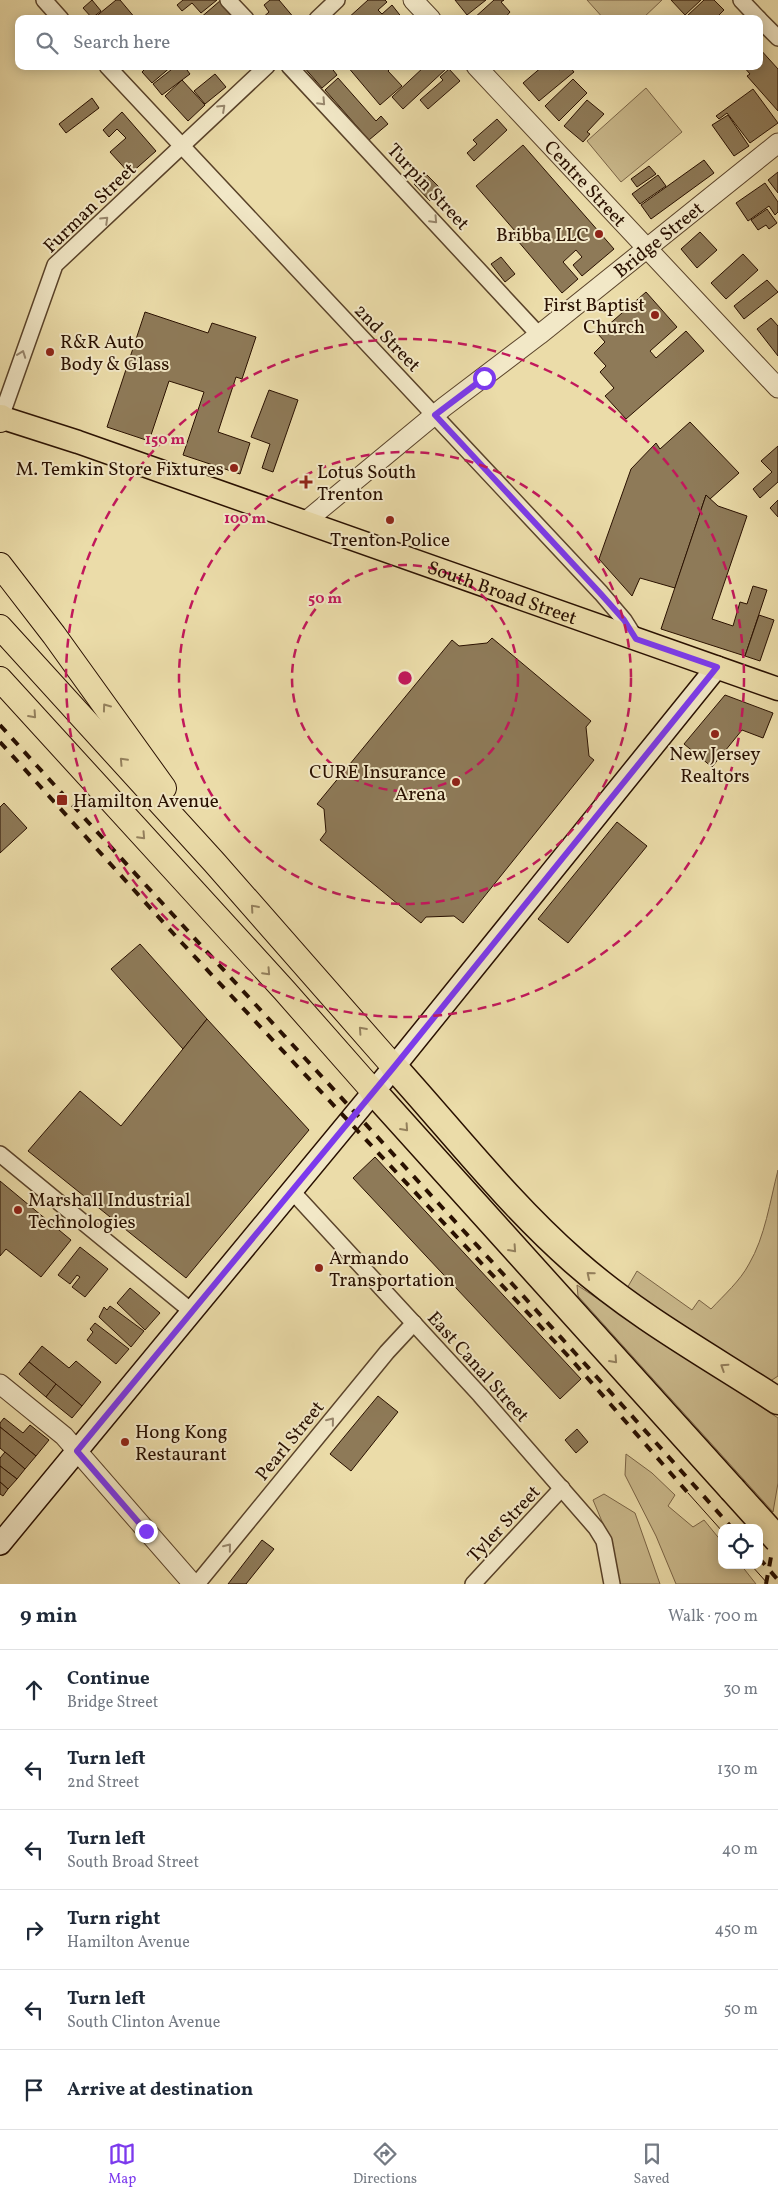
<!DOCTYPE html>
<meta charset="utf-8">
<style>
:root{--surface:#fff;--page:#f6f6f7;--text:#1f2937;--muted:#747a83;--line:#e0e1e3;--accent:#7c3aed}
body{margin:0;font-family:Vollkorn,serif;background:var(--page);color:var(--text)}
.controls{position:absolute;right:15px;bottom:15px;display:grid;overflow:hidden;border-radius:10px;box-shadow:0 2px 12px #0003}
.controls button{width:45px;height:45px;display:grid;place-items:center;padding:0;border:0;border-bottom:1px solid var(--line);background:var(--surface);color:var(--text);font:25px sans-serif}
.stop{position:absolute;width:15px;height:15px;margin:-11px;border:4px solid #7c3aed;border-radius:50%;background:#fff}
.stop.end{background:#7c3aed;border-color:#fff;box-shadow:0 1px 5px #0008}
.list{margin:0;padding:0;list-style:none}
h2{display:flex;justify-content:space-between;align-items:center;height:65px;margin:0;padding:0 20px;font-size:21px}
h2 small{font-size:16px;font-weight:400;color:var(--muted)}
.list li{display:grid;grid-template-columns:32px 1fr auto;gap:15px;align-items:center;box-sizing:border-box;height:80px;padding:0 20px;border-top:1px solid var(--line)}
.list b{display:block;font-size:19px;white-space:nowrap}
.list p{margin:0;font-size:16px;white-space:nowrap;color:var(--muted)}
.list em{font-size:16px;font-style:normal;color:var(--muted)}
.icon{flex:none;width:28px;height:28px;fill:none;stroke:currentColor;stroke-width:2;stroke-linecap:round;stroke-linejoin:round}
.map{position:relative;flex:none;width:778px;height:1584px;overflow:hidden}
.search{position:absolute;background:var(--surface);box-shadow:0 2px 12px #0003;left:15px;right:15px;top:15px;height:55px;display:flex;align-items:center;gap:12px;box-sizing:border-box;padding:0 18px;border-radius:10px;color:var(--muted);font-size:19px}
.sheet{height:545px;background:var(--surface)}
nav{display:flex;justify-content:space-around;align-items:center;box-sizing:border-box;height:70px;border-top:1px solid var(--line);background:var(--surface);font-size:14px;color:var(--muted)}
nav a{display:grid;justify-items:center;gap:2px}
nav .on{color:var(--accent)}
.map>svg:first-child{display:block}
</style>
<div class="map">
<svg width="778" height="1584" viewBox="0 0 778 1584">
<rect width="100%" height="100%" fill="#ebdca9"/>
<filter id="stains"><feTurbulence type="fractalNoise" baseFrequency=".004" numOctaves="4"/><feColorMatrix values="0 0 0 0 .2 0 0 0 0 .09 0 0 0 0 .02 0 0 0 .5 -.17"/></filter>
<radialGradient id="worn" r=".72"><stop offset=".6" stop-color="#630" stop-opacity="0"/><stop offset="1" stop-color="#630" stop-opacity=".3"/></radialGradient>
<g fill="#cab98c" stroke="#7a6446">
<polygon points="587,0 662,0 642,19 604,19"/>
<polygon points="646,88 682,132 621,182 587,141"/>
<path d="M 778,1170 L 778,1376 L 769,1382 L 626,1290 L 637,1271 L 692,1310 L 699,1300 L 711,1309 C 724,1295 740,1281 749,1264 C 765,1237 770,1201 778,1170 Z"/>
<polygon points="577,1285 778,1418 778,1483 773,1512 578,1296"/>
<polygon points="626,1454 652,1473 675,1495 668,1506 693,1527 704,1520 722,1542 722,1565 741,1565 756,1584 676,1584 656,1536 625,1475"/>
<polygon points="604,1494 635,1513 660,1584 618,1584 606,1531 593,1500"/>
</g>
<g fill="#8e7a58" stroke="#291000">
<polygon points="92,0 101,11 92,18 83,8"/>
<polygon points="116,0 120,0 136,19 94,18"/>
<polygon points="183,0 217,0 201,13 192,3 182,11 177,5"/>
<polygon points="221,0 238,19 199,19"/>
<polygon points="270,0 279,0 295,19 261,19 269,12 264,5"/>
<polygon points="368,0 385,0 387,2 378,10 382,14 392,5 403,19 347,19"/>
<polygon points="455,0 486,0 467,15"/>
<polygon points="494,0 504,0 501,2 510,12 504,19 473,19"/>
<polygon points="671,0 701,0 685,15"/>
<polygon points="704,0 714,0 724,10 715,19 689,19 687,16"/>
<polygon points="759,48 778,69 778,111 747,76 750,74 743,66 759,66"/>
<polygon points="148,66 172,66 152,83 142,72"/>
<polygon points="176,66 184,66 190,74 162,95 153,84"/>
<polygon points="303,66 330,66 337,75 322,88"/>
<polygon points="347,66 393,66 388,71 402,86 380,105"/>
<polygon points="425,66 447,68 403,109 392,97"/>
<polygon points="543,66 556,66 559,70 564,66 569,66 574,72 539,101 523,83"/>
<polygon points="449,69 460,81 428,109 420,100 443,80 440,77"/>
<polygon points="215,74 226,87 205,104 194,91"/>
<polygon points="338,78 376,121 381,116 388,124 369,140 325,90"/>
<polygon points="573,79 587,93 559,121 545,106"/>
<polygon points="182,80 205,105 188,121 165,96"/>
<polygon points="753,89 778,123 750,143 727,113 719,119 716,116"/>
<polygon points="92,98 99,108 66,133 59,124"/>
<polygon points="587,100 604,114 587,132 590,134 583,142 564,126"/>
<polygon points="122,112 156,151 130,174 110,152 126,138 117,129 109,137 103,130"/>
<polygon points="728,115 749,146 734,156 712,125"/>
<polygon points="497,119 507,130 474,161 467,153 477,144 473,140"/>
<polygon points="523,145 614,249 582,276 573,265 582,257 576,250 563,262 578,279 562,293 512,234 515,231 476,186"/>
<polygon points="704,160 714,173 651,219 641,205"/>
<polygon points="649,166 656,174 637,187 631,179"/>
<polygon points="778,172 778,193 768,180"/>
<polygon points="425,173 442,190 430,201 414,184"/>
<polygon points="658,175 666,186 640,204 632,194"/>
<polygon points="765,183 778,202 778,212 775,215 769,206 748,221 736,203"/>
<polygon points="767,209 777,223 769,229 766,225 758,230 751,220"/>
<polygon points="700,232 717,250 697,268 681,249"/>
<polygon points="743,254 758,270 726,299 711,283"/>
<polygon points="501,257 515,274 505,282 491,264"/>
<polygon points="767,280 778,292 744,319 734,306"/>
<polygon points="646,292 677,327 650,351 656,358 686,331 704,351 626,419 605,396 614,388 600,372 606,366 594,353 605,342 598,334"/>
<polygon points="145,312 208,333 212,323 256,337 242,379 236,377 218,432 250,443 240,474 183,455 204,392 169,381 149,441 107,427"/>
<polygon points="771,318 778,326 778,356 757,329"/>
<polygon points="269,390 298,400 273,472 262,468 270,444 251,437"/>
<polygon points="690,422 739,473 710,499 706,495 675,588 640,578 632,596 599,559 631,469 656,443 660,449"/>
<polygon points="778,446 778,482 760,498 753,489 772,472 761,461"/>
<polygon points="706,495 718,506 747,516 712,619 733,626 740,602 747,604 753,586 767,590 745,656 661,629"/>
<polygon points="778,500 778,517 770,508"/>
<polygon points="759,615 774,620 760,661 745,656"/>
<polygon points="492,638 591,721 586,727 589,756 594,760 463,923 454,916 426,917 421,923 320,840 326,832 324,809 317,804 452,640 459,646 487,643"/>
<polygon points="725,695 773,713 763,738 742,730 712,767 684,744"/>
<polygon points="4,803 27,828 0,853 0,807"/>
<polygon points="617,822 647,846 568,943 538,919"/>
<polygon points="140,944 207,1019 183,1049 111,969"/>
<polygon points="207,1019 309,1130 186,1278 28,1151 80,1091 121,1126"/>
<polygon points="375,1157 581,1379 560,1399 353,1178"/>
<polygon points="0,1181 71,1240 41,1277 6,1249 0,1256"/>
<polygon points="80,1247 108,1269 85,1297 72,1287 80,1277 77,1275 70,1284 58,1275"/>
<polygon points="130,1288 160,1313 145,1330 117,1303"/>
<polygon points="110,1306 144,1331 131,1347 99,1317 104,1307 107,1310"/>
<polygon points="95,1323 129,1349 116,1364 87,1340 93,1332 90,1329"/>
<polygon points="42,1346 69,1368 76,1361 101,1382 82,1406 29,1362"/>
<polygon points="29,1362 56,1384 46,1397 19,1374"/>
<polygon points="56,1384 82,1406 72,1418 46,1397"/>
<polygon points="378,1396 398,1412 351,1471 330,1454"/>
<polygon points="4,1418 23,1433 30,1425 49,1440 36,1456 0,1427 0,1423"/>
<polygon points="0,1427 36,1456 25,1469 0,1448"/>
<polygon points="577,1429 588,1442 576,1453 565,1440"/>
<polygon points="5,1452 25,1469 17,1479 0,1466 0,1458"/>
<polygon points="0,1466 17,1479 8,1489 0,1482"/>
<polygon points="0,1482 8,1489 3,1496 0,1494"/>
<polygon points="262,1540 274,1549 246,1584 228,1584"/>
</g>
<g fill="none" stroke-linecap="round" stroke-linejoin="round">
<g stroke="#5a432a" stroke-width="18">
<g id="minor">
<polyline points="44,0 61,19"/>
<polyline points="228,0 246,19"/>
<polyline points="741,0 759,19"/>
<polyline points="317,19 337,0"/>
<polyline points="759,19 778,38"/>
<polyline points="107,66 601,593 624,620 636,639"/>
<polyline points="289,66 539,335"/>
<polyline points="1,417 55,265 267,66"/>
<polyline points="0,1154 190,1310"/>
<polyline points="291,1190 480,1395 596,1528 604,1541 612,1584"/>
<polyline points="197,1584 387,1352 414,1323"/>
<polyline points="473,1584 562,1488"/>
</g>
</g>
<g stroke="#5a432a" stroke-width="21">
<g id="tertiary">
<polyline points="413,0 431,19"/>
<polyline points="476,66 778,388"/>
<polyline points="305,522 444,407 539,335 778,143"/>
<polyline points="0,1384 64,1436 193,1584"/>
</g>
</g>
<g stroke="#291000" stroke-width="24">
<polyline id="secondary" points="0,1544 394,1067 717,667"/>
</g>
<g stroke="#291000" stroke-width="25">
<g id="primary">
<path id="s1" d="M 0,417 L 78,442 L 778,689"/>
</g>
</g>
<g stroke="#291000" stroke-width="26">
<g id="trunk">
<polyline points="0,420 1,417"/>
<polyline points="0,565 54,635 164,788"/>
<polyline points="0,627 214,862 394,1067"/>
<polyline points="0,679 284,990 373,1091"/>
</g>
</g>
<g stroke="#291000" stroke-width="29">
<g id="motorway">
<path d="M 394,1067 C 453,1132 508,1203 574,1261 C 636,1316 709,1356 778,1401"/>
<polyline points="373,1091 732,1489"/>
</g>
</g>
<use href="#minor" stroke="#f2e8c7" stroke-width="15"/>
<use href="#tertiary" stroke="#f2e8c7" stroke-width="19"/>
<use href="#secondary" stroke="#f2e8c7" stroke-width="21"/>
<use href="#primary" stroke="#ebdca9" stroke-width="22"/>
<use href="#trunk" stroke="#ebdca9" stroke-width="24"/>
<use href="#motorway" stroke="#ebdca9" stroke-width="26"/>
<g stroke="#291000" stroke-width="1">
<polyline points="688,1493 722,1531"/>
<polyline points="751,1565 768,1584"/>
</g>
<g stroke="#291000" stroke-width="4" stroke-dasharray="9 9" stroke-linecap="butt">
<path d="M 0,725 C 243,994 492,1257 732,1528"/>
<polyline points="0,742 182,943 570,1358 688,1493"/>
<polyline points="759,1558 778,1580"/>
<polyline points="766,1584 778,1519"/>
</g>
<g stroke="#291000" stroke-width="29" stroke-linecap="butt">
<polyline id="motorway-bridge" points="732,1489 778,1540"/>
</g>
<use href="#motorway-bridge" stroke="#ebdca9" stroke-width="26"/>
</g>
<defs><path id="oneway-chevron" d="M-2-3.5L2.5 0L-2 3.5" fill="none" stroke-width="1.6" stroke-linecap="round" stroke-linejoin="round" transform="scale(1.25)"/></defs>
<g stroke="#98876d">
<use href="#oneway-chevron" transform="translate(322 102) rotate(47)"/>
<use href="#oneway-chevron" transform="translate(222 108) rotate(-43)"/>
<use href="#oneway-chevron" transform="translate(105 220) rotate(-44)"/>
<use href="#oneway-chevron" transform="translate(434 220) rotate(47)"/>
<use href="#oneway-chevron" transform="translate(22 354) rotate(-70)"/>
<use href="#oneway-chevron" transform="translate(331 1421) rotate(-51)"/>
<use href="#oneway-chevron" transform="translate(228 1547) rotate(-51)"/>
</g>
<g stroke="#94805d">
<use href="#oneway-chevron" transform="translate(106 707) rotate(-126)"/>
<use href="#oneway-chevron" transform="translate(33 715) rotate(48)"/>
<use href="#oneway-chevron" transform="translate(123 761) rotate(-133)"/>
<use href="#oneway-chevron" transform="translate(142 836) rotate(47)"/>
<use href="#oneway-chevron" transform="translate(254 908) rotate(-131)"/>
<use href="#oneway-chevron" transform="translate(267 972) rotate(47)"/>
<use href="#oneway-chevron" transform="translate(362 1030) rotate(-132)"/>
<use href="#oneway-chevron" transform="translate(405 1128) rotate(48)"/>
<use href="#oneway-chevron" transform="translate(513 1249) rotate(48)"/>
<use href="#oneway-chevron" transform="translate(590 1275) rotate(-140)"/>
<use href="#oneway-chevron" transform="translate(614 1360) rotate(48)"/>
<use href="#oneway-chevron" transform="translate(724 1367) rotate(-147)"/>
</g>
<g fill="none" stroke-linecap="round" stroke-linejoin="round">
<polyline stroke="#7c3aed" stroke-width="6" points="146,1531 77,1451 394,1067 717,667 636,639 624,620 600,593 435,415 484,378"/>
</g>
<g fill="none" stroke="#c2185b" stroke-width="2.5" stroke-dasharray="9 6">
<circle cx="405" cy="678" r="113"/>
<circle cx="405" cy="678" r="226"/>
<circle cx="405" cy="678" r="339"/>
</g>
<g fill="#8f2418" stroke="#f2e8c7" stroke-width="2">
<circle cx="599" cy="234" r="5"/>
<circle cx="655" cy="315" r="5"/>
<circle cx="50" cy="352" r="5"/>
<circle cx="234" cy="468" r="5"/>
<path d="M303.5 474.5h5v5h5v5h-5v5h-5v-5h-5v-5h5z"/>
<circle cx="390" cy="520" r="5"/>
<circle cx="715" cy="734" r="5"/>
<circle cx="456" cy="782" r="5"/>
<rect x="56" y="794" width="12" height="12" rx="2.5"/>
<circle cx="18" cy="1210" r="5"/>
<circle cx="319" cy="1268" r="5"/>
<circle cx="125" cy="1442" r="5"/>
</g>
<g text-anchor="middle" stroke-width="4" stroke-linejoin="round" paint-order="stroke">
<g font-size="19" fill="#291000" stroke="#f2e8c7">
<text transform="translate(586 183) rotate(47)" y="7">Centre Street</text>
<text transform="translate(429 186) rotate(47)" y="7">Turpin Street</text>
<text transform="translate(89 207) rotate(-44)" y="7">Furman Street</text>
<text transform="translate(658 239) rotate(-39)" y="7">Bridge Street</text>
<text transform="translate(388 337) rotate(46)" y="7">2nd Street</text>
<text dy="7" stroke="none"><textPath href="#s1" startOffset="532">South Broad Street</textPath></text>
<text transform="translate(479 1366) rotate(48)" y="7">East Canal Street</text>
<text transform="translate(289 1440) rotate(-51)" y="7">Pearl Street</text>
<text transform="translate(503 1523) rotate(-47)" y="7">Tyler Street</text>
</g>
<g font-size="19" fill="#291000" stroke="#f2e8c7" text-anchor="start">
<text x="589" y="241" text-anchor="end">Bribba LLC</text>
<text x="645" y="311" text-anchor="end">First Baptist<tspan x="645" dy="22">Church</tspan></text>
<text x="60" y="348">R&amp;R Auto<tspan x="60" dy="22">Body &amp; Glass</tspan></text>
<text x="224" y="475" text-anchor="end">M. Temkin Store Fixtures</text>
<text x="317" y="478">Lotus South<tspan x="317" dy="22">Trenton</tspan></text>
<text x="390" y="546" text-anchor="middle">Trenton Police</text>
<text x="715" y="760" text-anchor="middle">New Jersey<tspan x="715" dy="22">Realtors</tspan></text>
<text x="446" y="778" text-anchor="end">CURE Insurance<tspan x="446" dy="22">Arena</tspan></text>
<text x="73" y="807">Hamilton Avenue</text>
<text x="28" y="1206">Marshall Industrial<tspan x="28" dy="22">Technologies</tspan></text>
<text x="329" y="1264">Armando<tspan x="329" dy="22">Transportation</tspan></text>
<text x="135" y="1438">Hong Kong<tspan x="135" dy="22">Restaurant</tspan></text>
</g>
</g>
<circle cx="405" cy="678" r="8" fill="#c2185b" stroke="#f2e8c7" stroke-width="2.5"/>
<g font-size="15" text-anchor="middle" font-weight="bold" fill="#c2185b" stroke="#f2e8c7" stroke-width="4" stroke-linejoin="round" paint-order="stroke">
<text x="165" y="444">150 m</text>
<text x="245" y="523">100 m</text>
<text x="325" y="603">50 m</text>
</g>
<rect width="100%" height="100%" filter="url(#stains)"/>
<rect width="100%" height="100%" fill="url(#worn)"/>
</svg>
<div class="controls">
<button><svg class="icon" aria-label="locate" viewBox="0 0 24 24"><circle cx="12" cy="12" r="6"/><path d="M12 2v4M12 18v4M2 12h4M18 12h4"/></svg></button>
</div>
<div class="stop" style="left:484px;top:378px"></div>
<div class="stop end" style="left:146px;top:1531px"></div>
<div class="search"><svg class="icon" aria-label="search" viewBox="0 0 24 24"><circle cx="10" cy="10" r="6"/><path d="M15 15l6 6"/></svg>Search here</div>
</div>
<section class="sheet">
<h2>9 min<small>Walk · 700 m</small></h2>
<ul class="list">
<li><svg class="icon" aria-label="ahead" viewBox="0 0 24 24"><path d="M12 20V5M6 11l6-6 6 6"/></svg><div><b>Continue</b><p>Bridge Street</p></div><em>30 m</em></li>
<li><svg class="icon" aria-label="left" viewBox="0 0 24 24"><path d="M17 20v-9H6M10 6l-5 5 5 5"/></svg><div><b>Turn left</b><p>2nd Street</p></div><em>130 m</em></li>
<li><svg class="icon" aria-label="left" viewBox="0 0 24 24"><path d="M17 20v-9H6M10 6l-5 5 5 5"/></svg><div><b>Turn left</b><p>South Broad Street</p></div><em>40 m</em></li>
<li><svg class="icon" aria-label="right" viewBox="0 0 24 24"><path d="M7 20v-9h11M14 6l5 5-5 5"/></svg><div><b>Turn right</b><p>Hamilton Avenue</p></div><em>450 m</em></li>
<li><svg class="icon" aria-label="left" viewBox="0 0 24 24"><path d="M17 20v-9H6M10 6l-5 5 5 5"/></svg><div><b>Turn left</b><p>South Clinton Avenue</p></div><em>50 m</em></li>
<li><svg class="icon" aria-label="arrive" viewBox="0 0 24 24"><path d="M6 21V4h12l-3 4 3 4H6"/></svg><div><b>Arrive at destination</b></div></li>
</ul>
</section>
<nav>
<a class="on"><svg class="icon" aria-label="map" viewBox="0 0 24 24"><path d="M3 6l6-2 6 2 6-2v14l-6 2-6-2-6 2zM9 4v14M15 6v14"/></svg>Map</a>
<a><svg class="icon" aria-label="directions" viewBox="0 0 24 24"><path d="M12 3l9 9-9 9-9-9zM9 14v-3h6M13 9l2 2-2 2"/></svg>Directions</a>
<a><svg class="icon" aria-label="saved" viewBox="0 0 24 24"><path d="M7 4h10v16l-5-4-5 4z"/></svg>Saved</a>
</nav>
